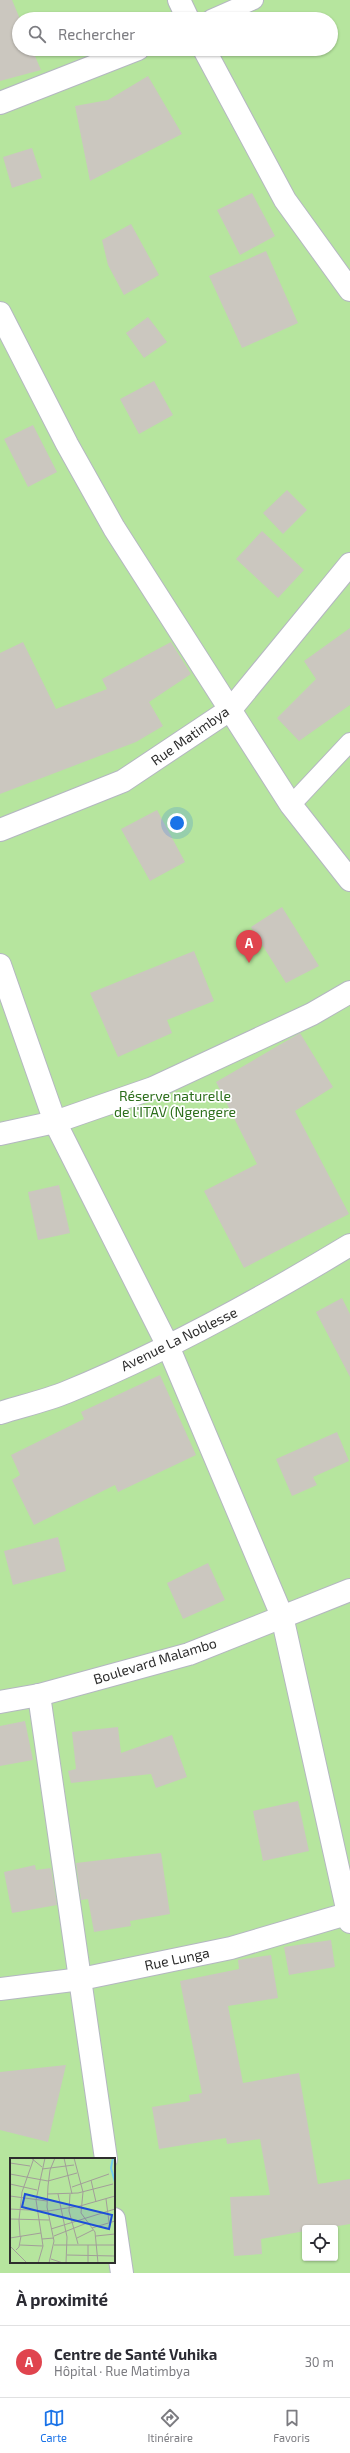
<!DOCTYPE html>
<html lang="fr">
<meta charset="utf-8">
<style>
:root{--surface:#fff;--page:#f2f2f3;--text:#2b2b33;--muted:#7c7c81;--line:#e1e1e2;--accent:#1a73e8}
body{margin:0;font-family:"Exo 2",sans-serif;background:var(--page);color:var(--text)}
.controls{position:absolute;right:12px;bottom:12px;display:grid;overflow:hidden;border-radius:4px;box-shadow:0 1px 3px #0004}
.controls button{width:36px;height:36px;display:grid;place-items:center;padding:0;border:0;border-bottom:1px solid var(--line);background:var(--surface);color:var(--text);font:20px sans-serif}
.you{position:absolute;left:177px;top:823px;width:14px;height:14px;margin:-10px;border:3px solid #fff;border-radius:50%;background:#1a73e8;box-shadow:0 0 0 6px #1a73e833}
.badge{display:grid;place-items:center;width:26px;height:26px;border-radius:50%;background:var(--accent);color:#fff;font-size:13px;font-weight:700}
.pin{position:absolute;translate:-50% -33px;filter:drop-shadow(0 1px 2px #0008)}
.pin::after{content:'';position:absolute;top:21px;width:14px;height:12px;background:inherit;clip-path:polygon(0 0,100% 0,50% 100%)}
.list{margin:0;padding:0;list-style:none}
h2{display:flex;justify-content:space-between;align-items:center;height:52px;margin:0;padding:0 16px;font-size:17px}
h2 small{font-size:13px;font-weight:400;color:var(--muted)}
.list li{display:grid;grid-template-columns:26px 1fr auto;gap:12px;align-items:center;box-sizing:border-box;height:72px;padding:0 16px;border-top:1px solid var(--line)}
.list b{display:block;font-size:15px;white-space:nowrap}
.list p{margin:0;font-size:13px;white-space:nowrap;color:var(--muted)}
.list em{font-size:13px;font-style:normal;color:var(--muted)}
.icon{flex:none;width:22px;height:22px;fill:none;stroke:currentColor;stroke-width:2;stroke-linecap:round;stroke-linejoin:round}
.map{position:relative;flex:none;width:350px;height:2273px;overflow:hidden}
.search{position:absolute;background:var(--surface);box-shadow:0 1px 3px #0004;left:12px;right:12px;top:12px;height:44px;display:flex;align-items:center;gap:10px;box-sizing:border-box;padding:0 14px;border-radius:22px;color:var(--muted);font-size:15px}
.sheet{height:124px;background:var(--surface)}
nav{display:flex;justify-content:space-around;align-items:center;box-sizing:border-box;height:56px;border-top:1px solid var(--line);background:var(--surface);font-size:11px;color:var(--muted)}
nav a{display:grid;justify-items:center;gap:2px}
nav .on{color:var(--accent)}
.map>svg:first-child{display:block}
</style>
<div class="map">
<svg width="350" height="2273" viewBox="0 0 350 2273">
<rect width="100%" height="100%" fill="#efe9e1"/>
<path fill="#b6e59e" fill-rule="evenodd" d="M 0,0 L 350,0 L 350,2273 L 0,2273 ZM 19,19 L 331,19 L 331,49 L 19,49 ZM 11,2159 L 114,2159 L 114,2262 L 11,2262 ZM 305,2228 L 335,2228 L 335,2258 L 305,2258 Z"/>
<g fill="#cbc7bf">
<polygon points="0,0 12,0 20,19 19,49 32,49 41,70 0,81"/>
<polygon points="148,76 182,134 90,181 75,106 108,100"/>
<polygon points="32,148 42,178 12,188 3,157"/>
<polygon points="252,193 275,236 240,255 217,210"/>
<polygon points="131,224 159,275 124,295 108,265 102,240"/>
<polygon points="266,251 298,323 242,348 209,276"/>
<polygon points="148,317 167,342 144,358 126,333"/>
<polygon points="154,381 173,415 139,434 120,399"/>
<polygon points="33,425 57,472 28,487 4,439"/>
<polygon points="287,490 307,510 283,534 263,513"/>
<polygon points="262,531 304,570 278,598 236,559"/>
<polygon points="350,628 350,705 299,741 277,718 316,679 304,661"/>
<polygon points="23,642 56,709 107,689 102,679 171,642 191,674 149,702 163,726 136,742 0,794 0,653"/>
<polygon points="157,810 185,862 150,881 121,829"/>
<polygon points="282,907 319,966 286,983 251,927"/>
<polygon points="194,951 214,1001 167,1020 172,1033 118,1057 90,993"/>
<polygon points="300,1033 333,1087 295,1111 349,1214 244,1268 204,1191 257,1164 216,1082"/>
<polygon points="59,1185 70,1233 38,1240 28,1192"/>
<polygon points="342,1298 350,1314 350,1377 316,1312"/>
<polygon points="160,1375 196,1455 118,1492 115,1485 34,1525 12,1480 20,1475 11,1455 84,1419 81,1412"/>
<polygon points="337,1432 349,1461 313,1477 317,1485 292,1496 276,1459"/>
<polygon points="58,1537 66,1571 13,1585 4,1551"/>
<polygon points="208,1563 225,1600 183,1619 167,1583"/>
<polygon points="25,1721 33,1760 0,1766 0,1726"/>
<polygon points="118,1727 121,1753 172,1735 187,1777 156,1788 151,1774 71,1783 68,1771 76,1769 72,1732"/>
<polygon points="298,1801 309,1851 263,1861 253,1811"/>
<polygon points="161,1853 170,1914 130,1921 131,1926 94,1932 88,1899 81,1900 76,1863"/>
<polygon points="35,1865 36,1870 51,1868 57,1905 12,1913 4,1872"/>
<polygon points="331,1940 335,1967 289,1975 284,1947"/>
<polygon points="271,1955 278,1998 228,2006 243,2083 299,2073 318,2184 350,2179 350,2224 326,2228 305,2228 305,2231 261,2239 262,2254 234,2256 230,2197 270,2195 260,2139 227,2144 226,2138 159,2149 152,2107 190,2101 189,2095 202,2093 180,1981 239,1969 238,1960"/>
<polygon points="66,2065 48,2142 0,2130 0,2072"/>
</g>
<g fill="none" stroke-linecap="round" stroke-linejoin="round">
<g stroke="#b4b7c1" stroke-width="20">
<g id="service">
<polyline points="211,19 254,0"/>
<polyline points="291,805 350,742"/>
</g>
</g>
<g stroke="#b4b7c1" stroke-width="24">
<g id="minor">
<polyline points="179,0 188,19"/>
<polyline points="204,49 285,200 350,290"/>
<polyline points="0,103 138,49"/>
<polyline points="0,313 67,444 114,528 291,805 350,880"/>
<polyline points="0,830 123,781 231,709 350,564"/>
<polyline points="0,965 55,1122 168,1346 282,1616 350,1922"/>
<polyline points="0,1134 55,1122 153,1088 312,1014 350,992"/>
<path d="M 0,1413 C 22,1406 45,1401 67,1392 C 165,1352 259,1300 350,1245"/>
<polyline points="39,1695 106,2159"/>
<polyline points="0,1702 39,1695 189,1654 350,1590"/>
<polyline points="0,1989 81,1979 231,1948 350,1913"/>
<polyline points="114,2219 122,2273"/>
</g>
</g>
<use href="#service" stroke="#fff" stroke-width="18"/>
<use href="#minor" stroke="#fff" stroke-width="22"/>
</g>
<g text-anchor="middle" stroke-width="3.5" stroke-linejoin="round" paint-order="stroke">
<g font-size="14" fill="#2e2e2e" stroke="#fff">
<text transform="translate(190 736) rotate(-35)" y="5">Rue Matimbya</text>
<text transform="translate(179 1339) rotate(-26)" y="5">Avenue La Noblesse</text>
<text transform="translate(155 1661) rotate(-17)" y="5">Boulevard Malambo</text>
<text transform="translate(177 1959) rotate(-12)" y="5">Rue Lunga</text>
</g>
<g font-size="14" fill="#2c6e1b" stroke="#fff">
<text x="175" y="1101">Réserve naturelle<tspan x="175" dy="16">de l'ITAV (Ngengere</tspan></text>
</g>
</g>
<g transform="translate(10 2158)">
<rect width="105" height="105" fill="#efe9e1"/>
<path d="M 0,0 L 105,0 L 105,105 L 0,105 Z" fill="#b6e59e"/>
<path fill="none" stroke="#75cff0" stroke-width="2" d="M 103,0 L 101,10 L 105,24"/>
<path fill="none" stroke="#a29e99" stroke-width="1" d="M 21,0 L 32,9M 54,0 L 62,36M 64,0 L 73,34 L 71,55 L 85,74 L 88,105M 0,5 L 20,8M 32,11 L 64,7M 0,16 L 38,23 L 67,15M 81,22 L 86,44M 0,26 L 27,32M 62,29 L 99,16M 37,36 L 68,35 L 103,26M 48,36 L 57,79 L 56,105M 60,36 L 59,53 L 68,86M 0,38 L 37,43M 96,41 L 99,64M 0,51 L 38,53 L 70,48 L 105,38M 0,61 L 39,62M 82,70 L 105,63M 41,71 L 105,51M 10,78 L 9,62 L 12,34 L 24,0M 44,78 L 77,65M 86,78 L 105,76M 0,80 L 31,75M 67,80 L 83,72M 32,81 L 44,80M 10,87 L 33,88M 44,87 L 105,87M 1,89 L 17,105M 6,92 L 9,89 L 11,78M 57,97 L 105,98M 41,101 L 53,105M 28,105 L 33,88 L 26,42 L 35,0M 39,105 L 44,83 L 37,49 L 38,28 L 40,12 L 45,0M 78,105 L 78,87"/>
<path fill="#1d4ed8" fill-opacity="0.15" stroke="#1d4ed8" stroke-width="2" d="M 15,36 L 102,57 L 99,71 L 12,49 Z"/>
<rect width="105" height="105" fill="none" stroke="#2e2e2e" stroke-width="2"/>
</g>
</svg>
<div class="controls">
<button><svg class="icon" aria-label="locate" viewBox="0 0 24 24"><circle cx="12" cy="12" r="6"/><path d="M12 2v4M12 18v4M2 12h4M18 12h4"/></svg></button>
</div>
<div class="you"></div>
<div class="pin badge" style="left:249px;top:963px;background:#e0444e">A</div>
<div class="search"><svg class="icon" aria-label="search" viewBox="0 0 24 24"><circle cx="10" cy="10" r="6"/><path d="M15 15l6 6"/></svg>Rechercher</div>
</div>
<section class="sheet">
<h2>À proximité<small></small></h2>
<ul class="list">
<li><span class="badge" style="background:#e0444e">A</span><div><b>Centre de Santé Vuhika</b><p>Hôpital · Rue Matimbya</p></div><em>30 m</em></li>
</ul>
</section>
<nav>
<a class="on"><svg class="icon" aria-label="map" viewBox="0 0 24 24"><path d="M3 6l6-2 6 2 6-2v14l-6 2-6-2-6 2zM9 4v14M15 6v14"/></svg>Carte</a>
<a><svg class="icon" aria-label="directions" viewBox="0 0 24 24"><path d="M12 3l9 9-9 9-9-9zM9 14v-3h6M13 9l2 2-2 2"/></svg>Itinéraire</a>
<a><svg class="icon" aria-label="saved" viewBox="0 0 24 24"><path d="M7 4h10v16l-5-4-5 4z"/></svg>Favoris</a>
</nav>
